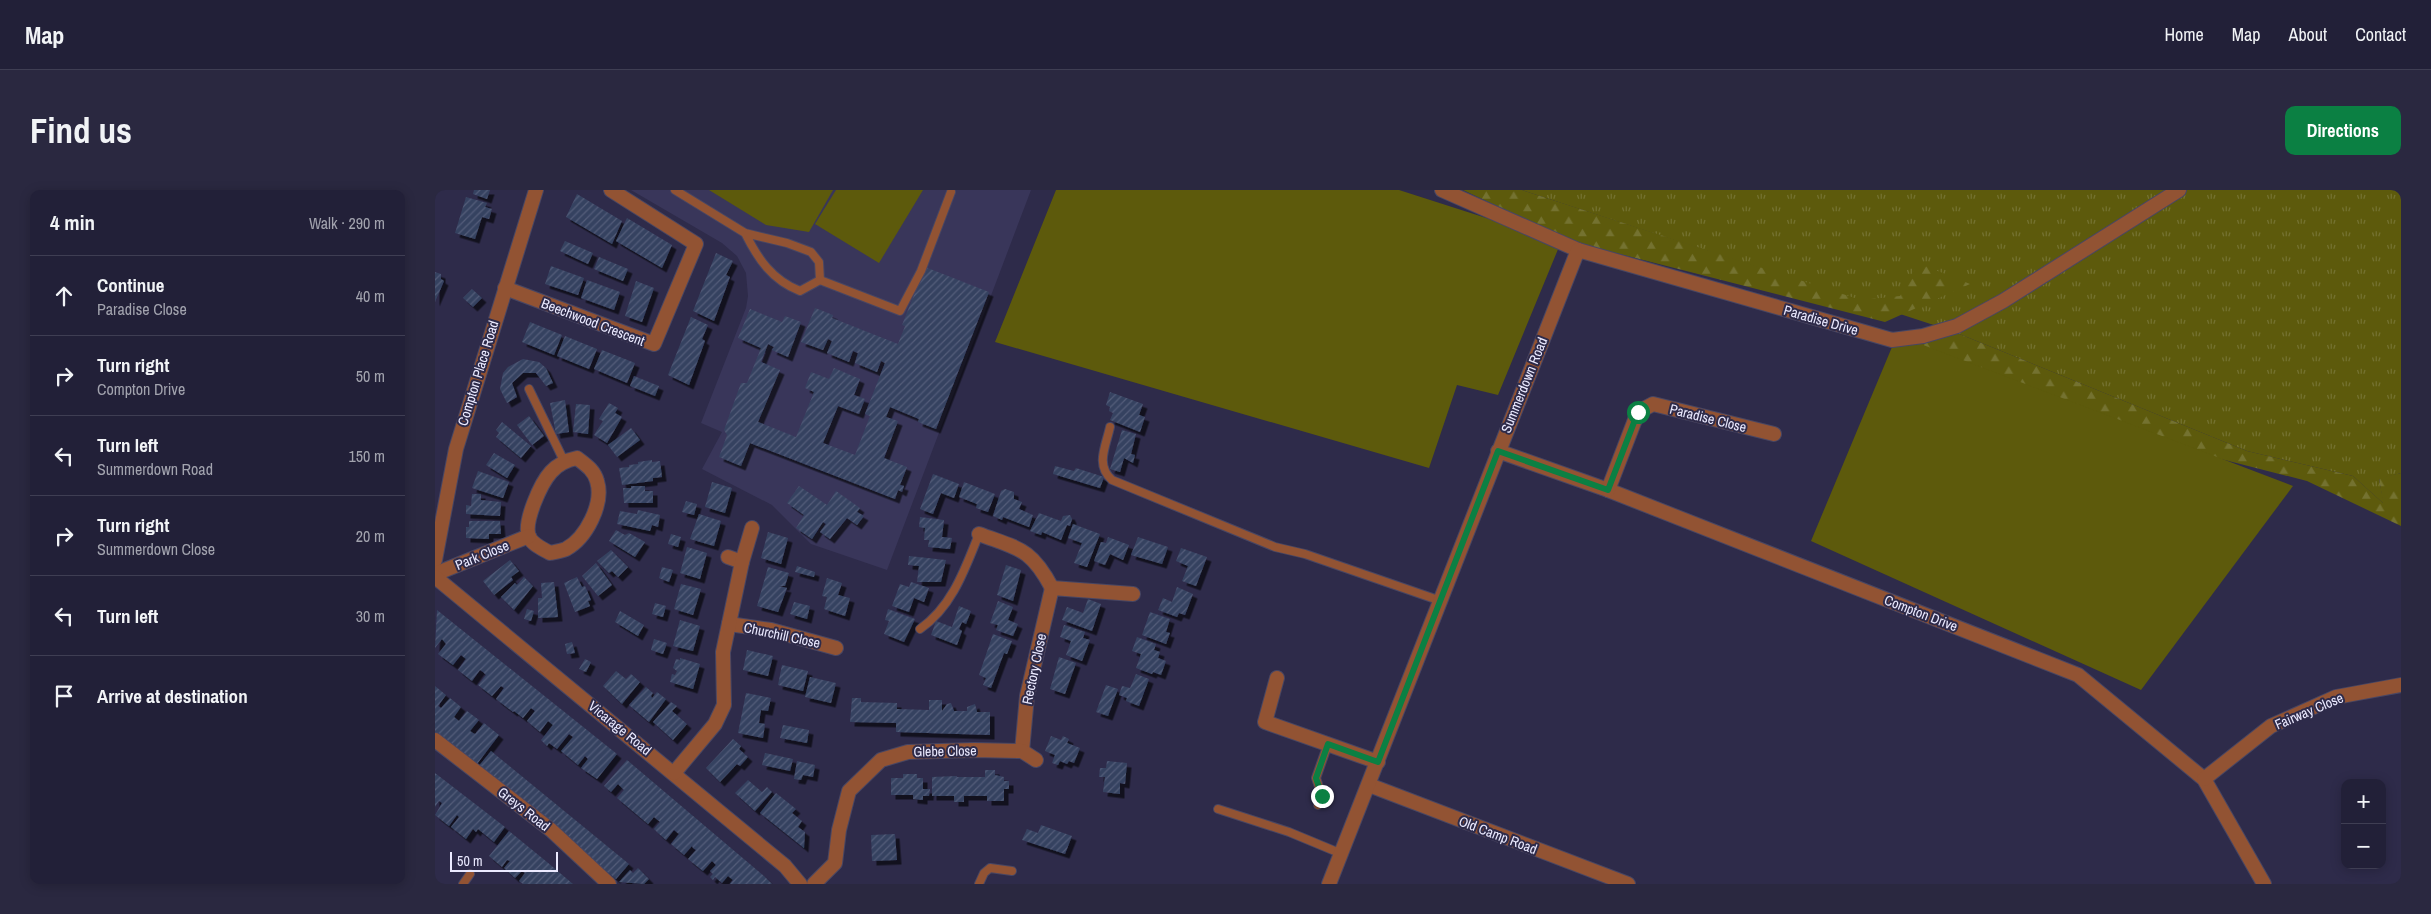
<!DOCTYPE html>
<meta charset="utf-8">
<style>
:root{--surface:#222038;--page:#2a2840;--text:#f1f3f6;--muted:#a2a3ae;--line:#3f3e53;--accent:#0b8043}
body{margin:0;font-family:"Archivo Narrow",sans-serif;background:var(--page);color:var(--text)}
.controls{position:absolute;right:15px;bottom:15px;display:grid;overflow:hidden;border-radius:10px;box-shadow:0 2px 12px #0003}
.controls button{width:45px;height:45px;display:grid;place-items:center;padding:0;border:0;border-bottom:1px solid var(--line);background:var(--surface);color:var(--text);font:25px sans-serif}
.scale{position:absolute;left:15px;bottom:12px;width:108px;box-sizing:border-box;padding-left:5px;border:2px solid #ebeaff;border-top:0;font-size:14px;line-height:18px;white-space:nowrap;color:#ebeaff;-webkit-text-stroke:4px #2e2b4a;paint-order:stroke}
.stop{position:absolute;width:15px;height:15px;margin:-11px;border:4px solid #0b8043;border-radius:50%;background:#fff}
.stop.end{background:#0b8043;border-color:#fff;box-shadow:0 1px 5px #0008}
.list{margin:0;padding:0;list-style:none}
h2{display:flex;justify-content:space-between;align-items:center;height:65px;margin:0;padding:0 20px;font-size:21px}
h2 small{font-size:16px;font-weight:400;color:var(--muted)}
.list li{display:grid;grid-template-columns:32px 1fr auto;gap:15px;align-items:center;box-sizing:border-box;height:80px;padding:0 20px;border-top:1px solid var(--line)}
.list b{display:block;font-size:19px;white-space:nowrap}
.list p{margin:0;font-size:16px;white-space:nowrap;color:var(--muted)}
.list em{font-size:16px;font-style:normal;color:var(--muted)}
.icon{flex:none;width:28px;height:28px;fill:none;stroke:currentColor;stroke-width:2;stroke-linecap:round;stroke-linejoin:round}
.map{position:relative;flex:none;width:1966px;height:694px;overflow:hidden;border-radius:10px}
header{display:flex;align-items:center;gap:30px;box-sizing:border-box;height:70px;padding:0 25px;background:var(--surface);border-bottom:1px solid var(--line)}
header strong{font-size:24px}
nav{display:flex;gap:28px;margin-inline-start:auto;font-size:18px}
.intro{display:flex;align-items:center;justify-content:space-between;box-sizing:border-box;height:120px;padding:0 30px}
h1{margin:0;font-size:35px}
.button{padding:12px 22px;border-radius:10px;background:var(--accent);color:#fff;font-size:18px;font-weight:700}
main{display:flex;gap:30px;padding:0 30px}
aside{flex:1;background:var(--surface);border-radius:10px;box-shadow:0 2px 12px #0003}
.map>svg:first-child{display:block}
</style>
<header>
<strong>Map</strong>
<nav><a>Home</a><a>Map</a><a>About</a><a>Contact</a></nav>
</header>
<div class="intro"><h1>Find us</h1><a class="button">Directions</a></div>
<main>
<aside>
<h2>4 min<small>Walk · 290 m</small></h2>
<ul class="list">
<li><svg class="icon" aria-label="ahead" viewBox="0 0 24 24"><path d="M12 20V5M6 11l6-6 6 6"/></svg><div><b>Continue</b><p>Paradise Close</p></div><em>40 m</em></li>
<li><svg class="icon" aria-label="right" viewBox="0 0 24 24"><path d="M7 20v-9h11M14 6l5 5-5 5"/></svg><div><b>Turn right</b><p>Compton Drive</p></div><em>50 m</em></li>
<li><svg class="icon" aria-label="left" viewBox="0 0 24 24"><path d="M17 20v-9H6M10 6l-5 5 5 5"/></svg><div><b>Turn left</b><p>Summerdown Road</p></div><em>150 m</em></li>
<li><svg class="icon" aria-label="right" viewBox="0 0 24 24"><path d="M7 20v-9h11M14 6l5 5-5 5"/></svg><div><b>Turn right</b><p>Summerdown Close</p></div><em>20 m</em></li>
<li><svg class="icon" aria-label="left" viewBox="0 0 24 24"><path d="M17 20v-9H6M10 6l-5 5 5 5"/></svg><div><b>Turn left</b></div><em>30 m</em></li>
<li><svg class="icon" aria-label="arrive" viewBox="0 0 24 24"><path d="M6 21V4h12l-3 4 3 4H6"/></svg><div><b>Arrive at destination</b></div></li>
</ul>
</aside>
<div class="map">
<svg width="1966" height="694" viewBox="0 0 1966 694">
<defs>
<pattern id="grass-tufts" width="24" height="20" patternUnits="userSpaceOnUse" patternTransform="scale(1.25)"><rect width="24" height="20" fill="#5d5a0c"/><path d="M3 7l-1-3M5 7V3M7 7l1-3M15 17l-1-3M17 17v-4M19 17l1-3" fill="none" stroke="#747230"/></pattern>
<pattern id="forest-firs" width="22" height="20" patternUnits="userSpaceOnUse" patternTransform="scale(1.25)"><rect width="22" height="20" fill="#5d5a0c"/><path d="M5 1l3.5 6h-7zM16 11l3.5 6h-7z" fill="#747230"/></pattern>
<pattern id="building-hatch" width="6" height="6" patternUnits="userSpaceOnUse" patternTransform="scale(1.25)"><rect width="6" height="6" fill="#364261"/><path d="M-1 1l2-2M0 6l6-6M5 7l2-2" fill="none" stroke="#535d79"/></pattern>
<filter id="shadow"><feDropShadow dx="4.5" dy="4.5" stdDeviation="0" flood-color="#0009"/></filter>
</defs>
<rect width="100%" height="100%" fill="#2e2b4a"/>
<polygon fill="#39365a" points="196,0 596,0 452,380 376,354 337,315 267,279 287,242 266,233 311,118 313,106 311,83 302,66 287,53"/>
<polygon fill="url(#grass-tufts)" points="1087,0 1966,0 1966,283 1944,289 1949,314 1918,286 1812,261 1517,141"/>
<g fill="url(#forest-firs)">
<polygon points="1028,0 1087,0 1426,110 1465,106 1483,73 1535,94 1450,132 1138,52"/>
<polygon points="1517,141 1812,261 1918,286 1948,313 1944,288 1966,283 1966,336 1872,291 1716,251 1458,158"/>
</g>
<g fill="#5d5a0c">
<polygon points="274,0 398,0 374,42 331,35"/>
<polygon points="401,0 488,0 444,73 380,34"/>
<polygon points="621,0 964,0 1126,52 1063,205 1022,195 994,278 560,152"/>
<polygon points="1462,145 1858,296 1706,500 1376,351"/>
</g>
<g fill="url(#building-hatch)" filter="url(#shadow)">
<polygon points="39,0 55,0 52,9 38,4"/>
<polygon points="142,4 187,31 177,54 131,27"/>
<polygon points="31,7 52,13 50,17 57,19 54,29 47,27 40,49 20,43"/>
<polygon points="192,28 237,55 227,78 181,51"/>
<polygon points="130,51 158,63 153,74 125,61"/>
<polygon points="281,63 298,71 291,85 295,87 279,131 258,121"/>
<polygon points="164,67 193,79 188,91 159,79"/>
<polygon points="116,76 149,88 143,105 110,94"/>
<polygon points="490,77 554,102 501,239 483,232 484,229 455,217 451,227 463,231 449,268 472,277 465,295 469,296 467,302 463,300 460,309 315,253 306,276 284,267 292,245 289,240 306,193 312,193 326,158 303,148 315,119 347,132 350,126 366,132 353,167 337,160 339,157 333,154 326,172 345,180 323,232 361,247 379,202 370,198 376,182 394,189 399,178 425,189 419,205 430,209 424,224 403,216 388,253 420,265 435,226 430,224 450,173 446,171 442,182 420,173 423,163 418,161 414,172 392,163 397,151 393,149 388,160 366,152 380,118 398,125 397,128 463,154 470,136 467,135"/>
<polygon points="0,82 6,84 6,89 9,91 0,112"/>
<polygon points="152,90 185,102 179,120 146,108"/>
<polygon points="201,91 219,98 207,132 190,126"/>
<polygon points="37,99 47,108 38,117 28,108"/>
<polygon points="256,127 273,135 267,149 270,151 254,195 233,185"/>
<polygon points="95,132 127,145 119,165 87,152"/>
<polygon points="130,146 162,159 154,179 122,166"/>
<polygon points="167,160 200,173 192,193 159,179"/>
<polygon points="88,169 104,172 111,178 118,193 111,196 101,183 88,183 77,193 82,207 72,213 65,199 68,183 73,177"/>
<polygon points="199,186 224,196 220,206 195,196"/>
<polygon points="675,202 708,214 704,225 710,227 705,242 675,230 678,223 674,221 675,217 671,215"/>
<polygon points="130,210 134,242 121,244 115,213"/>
<polygon points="174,213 183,218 180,223 187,227 172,253 159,245 168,231 164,229"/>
<polygon points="141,214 155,215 153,244 138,242"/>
<polygon points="94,226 109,246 97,255 82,235"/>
<polygon points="67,232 96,256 86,268 61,247 64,243 61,240"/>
<polygon points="196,238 205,250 182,267 173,255"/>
<polygon points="687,240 701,244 696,264 700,265 698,273 689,268 685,282 675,279"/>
<polygon points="59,263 80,275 72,288 51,275"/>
<polygon points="217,270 217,272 225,271 227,287 218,288 218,291 187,295 184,278 194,277 194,275 203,274 203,272"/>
<polygon points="620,276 639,281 641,278 669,287 665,298 618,284"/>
<polygon points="43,281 74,292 68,308 37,298"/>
<polygon points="498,284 524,294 519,308 506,303 498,324 485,319"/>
<polygon points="277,292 297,298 290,323 270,317"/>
<polygon points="529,292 560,304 553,322 541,318 542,314 524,307"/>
<polygon points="196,296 210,296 210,301 218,301 218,313 189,313 188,298 196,298"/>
<polygon points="364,296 392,315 401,301 425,318 422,322 429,326 422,335 412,328 395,349 385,342 391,334 388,332 377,349 361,338 369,325 352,313"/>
<polygon points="570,299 579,302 579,309 587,312 584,319 598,325 594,337 568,327 567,330 558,326 566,301"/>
<polygon points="37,304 46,304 46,310 66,312 65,326 31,324 31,315 36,316"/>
<polygon points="251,311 262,314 259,325 247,322"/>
<polygon points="203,320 225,325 223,337 217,335 215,341 182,334 185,321 202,324"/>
<polygon points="604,323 626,331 628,326 635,325 637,329 635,336 632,335 626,350 607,342 606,345 595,341"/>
<polygon points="264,324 286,331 279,356 255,349"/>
<polygon points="485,327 509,330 507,347 517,348 515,359 493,357 494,350 489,350 490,338 484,337"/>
<polygon points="34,331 65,331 66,344 54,344 54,349 31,348 31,337 34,337"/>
<polygon points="638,334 665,344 652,377 639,373 647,353 633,348"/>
<polygon points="181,340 190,345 194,343 210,352 200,367 174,351"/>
<polygon points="333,342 353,348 346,374 326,368"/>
<polygon points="236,344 246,347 243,357 233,354"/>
<polygon points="673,347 694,355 688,370 675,364 670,375 659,371 666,352 671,353"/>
<polygon points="703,347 733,357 727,374 696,365"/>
<polygon points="252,357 272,363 265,389 245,383"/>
<polygon points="746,358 772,367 761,396 747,391 753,376 741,371"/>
<polygon points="176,360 193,377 183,387 177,381 174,383 162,371"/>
<polygon points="474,366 511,370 506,392 482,392 484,376 473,375"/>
<polygon points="75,370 84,381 76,387 78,390 59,405 48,391"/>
<polygon points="161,373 177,395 163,406 147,386"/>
<polygon points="571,375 586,380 578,411 562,405"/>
<polygon points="362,376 380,382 379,387 360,382"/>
<polygon points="227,377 238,380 234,392 224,388"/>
<polygon points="333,377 354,383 350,396 344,396 352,398 343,422 322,416"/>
<polygon points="89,387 98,396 79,420 66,407 80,393 82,395"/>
<polygon points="142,387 147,397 150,396 156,410 153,411 155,416 140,422 129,393"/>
<polygon points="392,388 407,393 403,405 415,408 410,426 389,419 392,407 387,406"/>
<polygon points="119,392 123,427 103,428 103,408 107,408 106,393"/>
<polygon points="476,392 494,398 489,412 479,408 474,422 457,416 465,394 474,397"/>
<polygon points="246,394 266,399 258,425 239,419"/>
<polygon points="742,397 758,404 750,425 744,423 742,427 723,420 728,408 737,412"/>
<polygon points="653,409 666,414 657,441 627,430 632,417 648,423"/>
<polygon points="563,411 578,417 573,430 583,434 578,446 561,440 563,435 555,433"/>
<polygon points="359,412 375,416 372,429 355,424"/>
<polygon points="220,413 231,416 228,427 217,424"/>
<polygon points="524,416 536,421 531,434 527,432 524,439 527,441 522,455 496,445 501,431 517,437"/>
<polygon points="92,419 99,421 96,431 89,429"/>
<polygon points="453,419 480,429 469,452 449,444 454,431 450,430"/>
<polygon points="2,420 182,564 162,589 146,578 153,569 150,566 143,575 126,561 138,547 134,544 122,559 114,553 112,556 106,550 118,535 113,531 105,542 92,531 100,521 96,518 88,528 79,521 78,522 61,509 69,498 66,496 57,506 43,495 51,485 48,482 45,480 37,491 23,480 31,469 26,465 18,475 3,464 11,454 7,449 0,458"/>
<polygon points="185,421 209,435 203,446 180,432"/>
<polygon points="715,422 735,429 731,442 735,443 731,454 707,445"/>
<polygon points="245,430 265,436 258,461 238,456"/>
<polygon points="629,435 650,442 648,448 655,450 647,471 631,465 636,451 625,447"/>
<polygon points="558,444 577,451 572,464 569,463 556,498 548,495 551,488 544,485"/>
<polygon points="702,447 721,454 719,460 725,462 723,468 731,471 726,485 718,482 717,484 701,478 706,464 697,461"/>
<polygon points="219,449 232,453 228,464 216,460"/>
<polygon points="137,452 140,463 132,464 130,454"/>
<polygon points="312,460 338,466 333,486 308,480"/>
<polygon points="624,467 641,473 630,504 615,499"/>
<polygon points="245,468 265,474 258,499 235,492 237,484 240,485 242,481 238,478 241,469 245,470"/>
<polygon points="150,469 156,472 151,482 144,479"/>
<polygon points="347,475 373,481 368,501 343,495"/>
<polygon points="181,481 191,489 196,484 205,492 187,514 168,496"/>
<polygon points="701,484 714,489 704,516 691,511 692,508 684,505 687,496 695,498"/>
<polygon points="375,487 401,493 396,513 370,507"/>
<polygon points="671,495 683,499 673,526 661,522"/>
<polygon points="0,496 11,505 3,516 6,518 15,508 26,517 19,527 24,531 32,521 44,530 35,541 38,543 40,544 49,533 64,545 42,574 0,542"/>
<polygon points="211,497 218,503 216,506 217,508 222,502 231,509 214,532 194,515"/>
<polygon points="311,503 336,508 333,521 326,520 324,533 330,534 328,548 303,543"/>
<polygon points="417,508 426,508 426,512 462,513 462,519 494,520 494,510 507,510 507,521 512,514 516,513 519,521 532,521 532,517 540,514 542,522 555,522 555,545 461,542 461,533 415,532"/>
<polygon points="236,512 242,516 237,521 252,534 238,550 218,532"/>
<polygon points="348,535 374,540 372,553 345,548"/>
<polygon points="616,546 626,550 628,546 634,549 632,553 645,558 639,573 634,571 632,574 625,571 623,575 617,573 620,565 610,561"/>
<polygon points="298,549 306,556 304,559 313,567 305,576 302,574 285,592 271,578"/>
<polygon points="56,561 194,674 181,689 43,577"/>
<polygon points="330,563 358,569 355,581 327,575"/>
<polygon points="192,570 329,686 337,694 295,694 298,690 293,686 287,693 280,687 278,690 275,687 278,684 275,681 281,675 277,671 268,681 253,669 261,660 258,658 257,656 249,665 236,654 244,644 239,640 231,650 223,643 219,639 225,632 219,627 213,634 182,608 189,600 183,594 176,602 169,596"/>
<polygon points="362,571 380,575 378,587 368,585 366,590 359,589"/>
<polygon points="672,571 692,573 690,594 685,593 685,604 668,602 670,587 664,587 665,578 671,578"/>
<polygon points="550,580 560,580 560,585 569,587 569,591 574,591 574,599 569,599 569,611 552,611 552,606 529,606 529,612 519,612 519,606 497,606 497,587 522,586 522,587 550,587"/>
<polygon points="0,583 70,637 59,652 43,639 41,642 38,639 31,649 16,637 24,627 22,625 14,636 0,625 7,613 4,611 0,617"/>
<polygon points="468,584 482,584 482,588 488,588 488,599 495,599 494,606 488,606 488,610 478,609 478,605 456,605 456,588 468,588"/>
<polygon points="313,590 327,602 332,597 337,602 320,621 300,603"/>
<polygon points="341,603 361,619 357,623 367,631 363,637 370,642 369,658 325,623"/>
<polygon points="606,635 637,646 630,664 587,650 592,639 603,643"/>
<polygon points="74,641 112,672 138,694 88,694 84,691 90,683 87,681 80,688 69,678 75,671 72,670 67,677 54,666"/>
<polygon points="460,644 462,670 437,671 436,645"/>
<polygon points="203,678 214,689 209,694 184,692 195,680 198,683"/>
</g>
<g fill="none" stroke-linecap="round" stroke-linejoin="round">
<g stroke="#484663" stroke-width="10">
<g id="service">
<path d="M 240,0 L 310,43 L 352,53 L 376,62 L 384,72 L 385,90 L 365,101 C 337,90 323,69 310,43"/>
<polyline points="385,90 465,121 486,81 516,2"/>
<polyline points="94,199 129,271"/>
<path d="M 675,237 C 671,256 660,275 677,290 L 840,357 L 870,364 L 1006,411"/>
<path d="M 485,439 C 517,417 530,379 544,344"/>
<polyline points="883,615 887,606 881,588 893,554"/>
<polyline points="783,619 854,642 907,664"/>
<polyline points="28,694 35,684"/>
<polyline points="544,694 549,683 555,678 577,681"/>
</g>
</g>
<g stroke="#484663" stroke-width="16">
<g id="minor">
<polyline points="1007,0 1143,60"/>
<polyline points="70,98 219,154 261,54 176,0"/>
<polyline points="1063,261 1173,300 1643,485 1769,589 1829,694"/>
<path d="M 142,268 C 151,275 159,280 162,291 C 169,314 151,348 131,359 C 126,361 120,362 115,363 C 108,359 98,355 94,347 C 88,332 106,293 116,282 C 123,274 132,270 142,268 Z"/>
<polyline points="1173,300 1203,222 1218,214 1339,244"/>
<path d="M 544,344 C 584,359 596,358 617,398"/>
<polyline points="293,367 307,372"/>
<polyline points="0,370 21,259 101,0"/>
<polyline points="0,384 94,346"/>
<polyline points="0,387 350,676 365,694"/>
<polyline points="294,434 336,440 401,458"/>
<polyline points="842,488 830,532 943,572"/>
<polyline points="0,550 116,640 174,694"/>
<polyline points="587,561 592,506 617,398 698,404"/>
<polyline points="239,583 280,534 289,515 288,462 307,372 317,338"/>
<polyline points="1769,589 1836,536 1901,507 1966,495"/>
<polyline points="934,595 1193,694"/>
<polyline points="379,694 400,673 404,640 414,601 446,570 473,562 539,560 587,561 601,570"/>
</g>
</g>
<g stroke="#484663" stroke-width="16">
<polyline id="tertiary" points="894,694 1143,60 1457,150 1488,146 1522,136 1568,111 1744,0"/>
</g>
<use href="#service" stroke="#925333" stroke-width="8"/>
<use href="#minor" stroke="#925333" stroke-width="14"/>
<use href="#tertiary" stroke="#925333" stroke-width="14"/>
</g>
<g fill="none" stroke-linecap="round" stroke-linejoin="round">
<polyline stroke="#0b8043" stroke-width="6" points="887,606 881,588 893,554 943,572 1063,261 1173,300 1203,222"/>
</g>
<g text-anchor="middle" stroke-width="4" stroke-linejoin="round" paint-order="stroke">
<g font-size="14" fill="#ebeaff" stroke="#2e2b4a">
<text transform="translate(1386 130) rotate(16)" y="5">Paradise Drive</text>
<text transform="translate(158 132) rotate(21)" y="5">Beechwood Crescent</text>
<text transform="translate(43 183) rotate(-73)" y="5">Compton Place Road</text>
<text transform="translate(1089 195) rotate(-68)" y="5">Summerdown Road</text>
<text transform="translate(1273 228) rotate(14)" y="5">Paradise Close</text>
<text transform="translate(47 365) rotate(-22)" y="5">Park Close</text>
<text transform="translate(1486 423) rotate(21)" y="5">Compton Drive</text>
<text transform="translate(347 445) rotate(12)" y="5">Churchill Close</text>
<text transform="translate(599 479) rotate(-78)" y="5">Rectory Close</text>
<text transform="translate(1874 521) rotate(-23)" y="5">Fairway Close</text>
<text transform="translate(185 538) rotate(39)" y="5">Vicarage Road</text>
<text transform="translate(510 561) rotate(-1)" y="5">Glebe Close</text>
<text transform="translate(89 619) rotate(38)" y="5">Greys Road</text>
<text transform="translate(1063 645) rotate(21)" y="5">Old Camp Road</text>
</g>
</g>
</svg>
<div class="controls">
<button>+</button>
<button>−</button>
</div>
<div class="scale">50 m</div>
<div class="stop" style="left:1203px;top:222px"></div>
<div class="stop end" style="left:887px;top:606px"></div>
</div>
</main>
